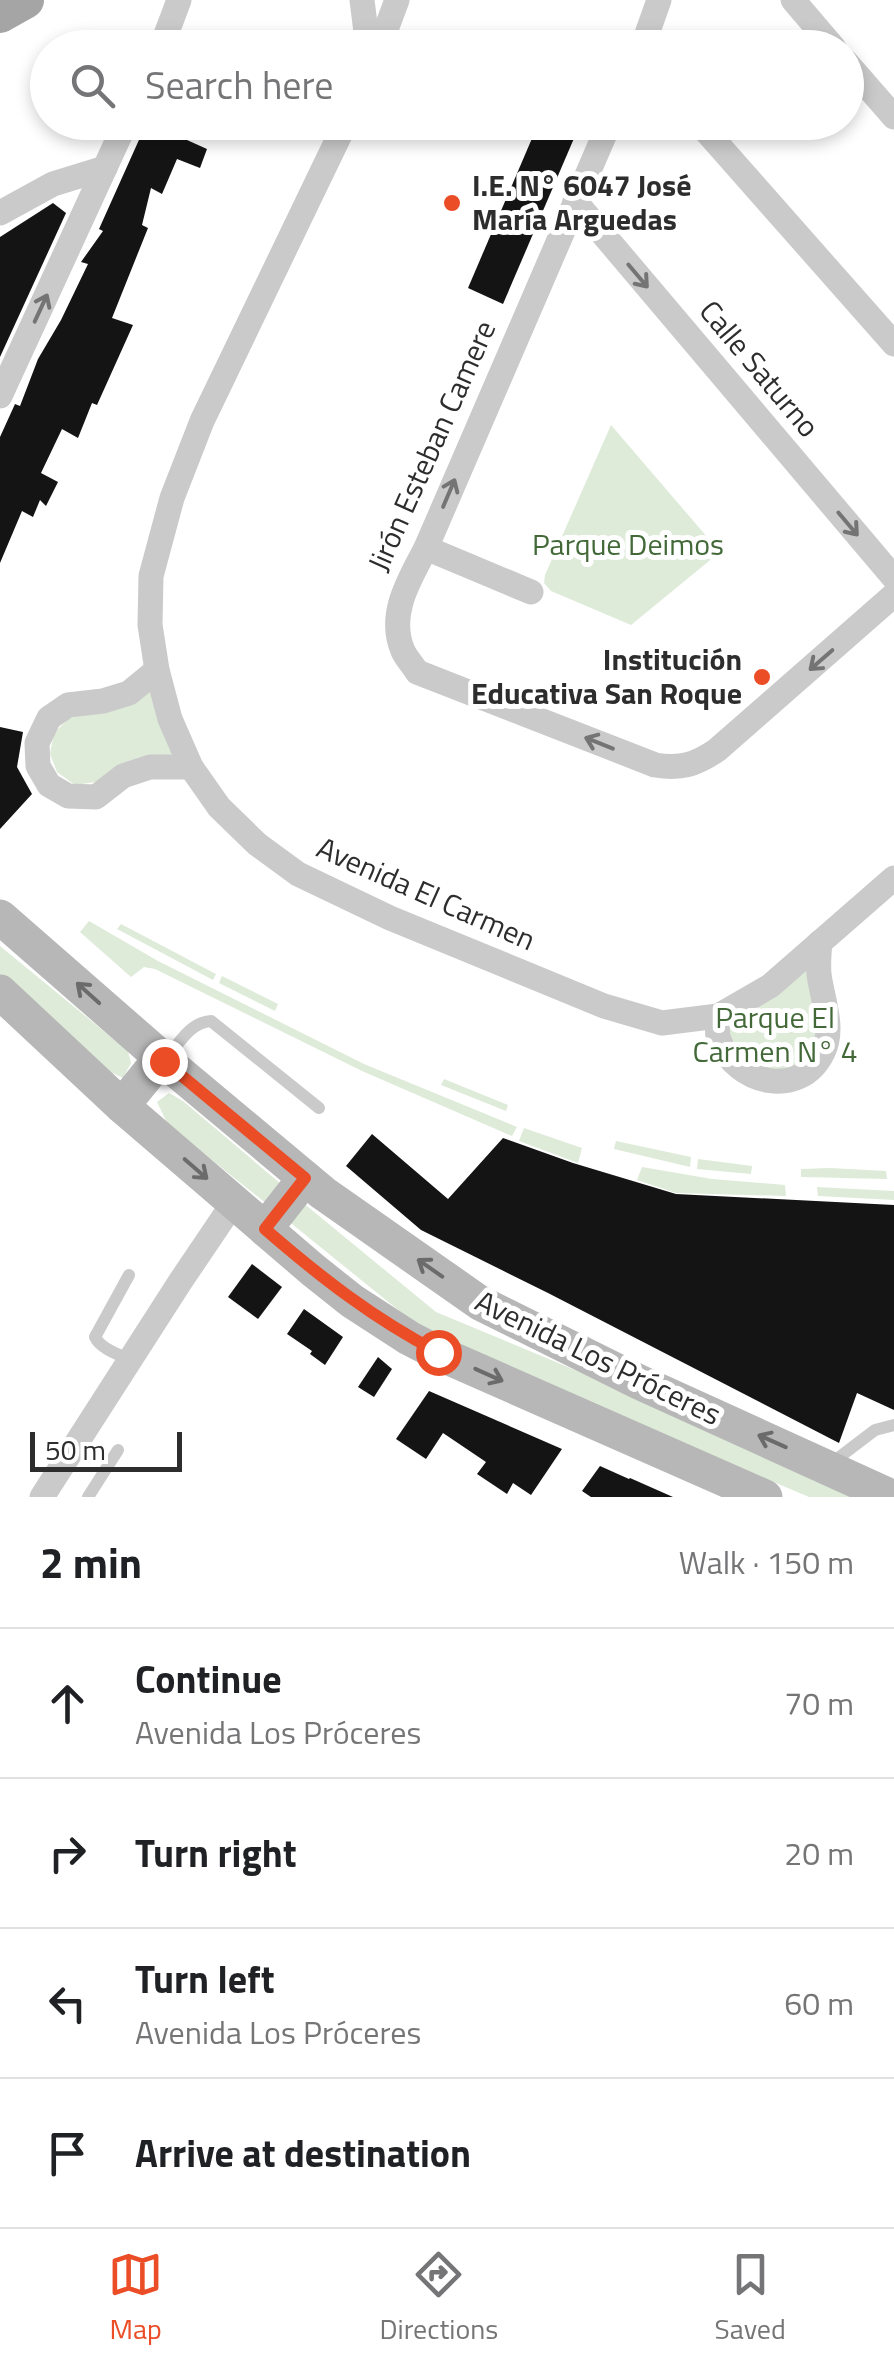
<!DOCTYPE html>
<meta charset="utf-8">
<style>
:root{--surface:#fff;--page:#f6f6f6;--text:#202124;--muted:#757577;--line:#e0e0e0;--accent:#eb4d27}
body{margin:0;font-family:"Titillium Web",sans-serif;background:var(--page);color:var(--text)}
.scale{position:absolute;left:30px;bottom:25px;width:152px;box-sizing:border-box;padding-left:10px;border:5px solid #2d2d2d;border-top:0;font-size:28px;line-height:35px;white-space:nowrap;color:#2d2d2d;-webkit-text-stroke:8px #fff;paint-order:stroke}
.stop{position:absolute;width:30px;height:30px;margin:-22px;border:8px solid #eb4d27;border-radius:50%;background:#fff}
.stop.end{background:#eb4d27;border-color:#fff;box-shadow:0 2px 10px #0008}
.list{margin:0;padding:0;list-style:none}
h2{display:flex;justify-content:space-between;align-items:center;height:130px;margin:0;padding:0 40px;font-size:42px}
h2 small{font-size:32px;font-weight:400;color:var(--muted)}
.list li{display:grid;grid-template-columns:65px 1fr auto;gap:30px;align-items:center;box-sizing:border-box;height:150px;padding:0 40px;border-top:2px solid var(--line)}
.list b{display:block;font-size:38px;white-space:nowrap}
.list p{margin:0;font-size:32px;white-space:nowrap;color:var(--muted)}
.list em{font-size:32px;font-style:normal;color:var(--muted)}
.icon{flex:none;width:55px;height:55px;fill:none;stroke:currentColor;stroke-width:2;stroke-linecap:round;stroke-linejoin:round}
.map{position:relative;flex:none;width:894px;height:1497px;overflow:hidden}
.search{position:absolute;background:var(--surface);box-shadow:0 5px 15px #0003;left:30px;right:30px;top:30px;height:110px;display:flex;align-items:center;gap:25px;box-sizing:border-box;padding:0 35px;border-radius:55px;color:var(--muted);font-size:38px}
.sheet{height:730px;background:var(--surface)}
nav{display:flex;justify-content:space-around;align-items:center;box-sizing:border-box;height:140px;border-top:2px solid var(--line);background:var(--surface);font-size:28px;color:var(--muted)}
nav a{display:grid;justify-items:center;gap:5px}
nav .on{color:var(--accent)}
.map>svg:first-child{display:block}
</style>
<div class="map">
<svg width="894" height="1497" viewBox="0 0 894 1497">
<rect width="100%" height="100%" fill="#fff"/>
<g fill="#deebd9">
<polygon points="611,425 720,552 631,625 551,591 544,583 545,575"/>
<polygon points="142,691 153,692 173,751 169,759 96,782 75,785 57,772 50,754 54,733 68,719"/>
<polygon points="89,921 158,961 364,1064 517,1127 512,1136 362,1071 155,969 144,967 131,977 80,932"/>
<polygon points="121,924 216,974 213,980 117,929"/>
<polygon points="0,946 128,1051 131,1063 123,1078 104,1069 0,982"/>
<polygon points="810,966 817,1041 805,1065 787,1074 741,1062 722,1020"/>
<polygon points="222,976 278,1004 275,1011 219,983"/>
<polygon points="444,1079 508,1105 506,1111 441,1085"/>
<polygon points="169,1093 183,1101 281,1184 267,1204 168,1125 157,1102"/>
<polygon points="524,1128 582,1148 578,1163 519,1141"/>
<polygon points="616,1141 691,1157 690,1167 614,1149"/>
<polygon points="698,1159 752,1166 751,1174 697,1169"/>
<polygon points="642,1167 712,1179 785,1185 786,1196 676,1193 637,1180"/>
<polygon points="830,1168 886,1171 887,1179 801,1177 801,1169"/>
<polygon points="817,1187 894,1191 894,1200 818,1196"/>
<polygon points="302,1202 436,1312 755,1445 864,1497 809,1497 582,1401 423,1330 287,1220"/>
</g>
<g fill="#141414">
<polygon points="147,122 207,149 200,168 177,159 162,194 151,188 142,225 148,228 112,318 133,325 97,405 92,403 78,438 62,429 41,473 58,482 46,506 40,500 33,517 22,511 0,563 0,437 15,404 20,406 38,359 61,320 88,264 81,262 103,231 99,229"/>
<polygon points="539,122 581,122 503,304 468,288"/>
<polygon points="53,203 66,213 0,357 0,237"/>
<polygon points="0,727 23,732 17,767 32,794 0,829"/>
<polygon points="372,1134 448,1199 503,1138 573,1163 676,1194 894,1205 894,1410 857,1393 839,1443 548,1293 421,1230 346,1166"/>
<polygon points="252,1264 282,1287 258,1319 228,1297"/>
<polygon points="304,1309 343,1337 325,1365 310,1354 312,1351 287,1334"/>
<polygon points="378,1357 392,1369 374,1397 358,1387"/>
<polygon points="429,1391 562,1449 531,1495 513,1483 507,1494 477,1474 486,1462 443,1433 426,1459 396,1439"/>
<polygon points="600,1466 629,1479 630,1478 673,1497 591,1497 582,1491"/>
</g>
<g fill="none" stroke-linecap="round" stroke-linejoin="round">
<g stroke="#cacaca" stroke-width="12">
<path d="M 166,1059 C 178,1045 190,1022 211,1021 L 319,1108"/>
<path d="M 129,1275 L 95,1337 C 101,1349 118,1354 130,1360"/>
<polyline points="829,1465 875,1430 894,1425"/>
<polyline points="88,1497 118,1450"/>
</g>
<g stroke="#cacaca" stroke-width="25">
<polyline points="362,0 368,48"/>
<polyline points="793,0 834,48"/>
<polyline points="161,48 179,0"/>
<polyline points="379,48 397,0"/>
<polyline points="642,48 659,0"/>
<polyline points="846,62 894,117"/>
<polyline points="346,122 202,421 172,498 151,576 150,625 157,670 170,719 191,767 219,807 257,844 298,874 390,918 604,1006 662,1023 718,1016 770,986 894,878"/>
<path d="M 610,122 L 426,548 C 410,579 387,614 403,651 C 406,658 413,665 417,672 L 655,765 C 681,769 695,765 717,750 L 894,595"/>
<polyline points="698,122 894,344"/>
<polyline points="575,201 894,578"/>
<polyline points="0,213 53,184 105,168"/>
<polyline points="0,396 126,122"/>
<polyline points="426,548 531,592"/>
<polyline points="157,670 129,693 103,701 68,705 49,718 37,743 38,766 49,785 68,796 96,797 123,776 150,767 191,767"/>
<path d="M 718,1016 C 718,1024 716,1033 719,1040 C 736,1084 800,1100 823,1052 C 835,1028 822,999 819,974 C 818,963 819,953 820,942"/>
<polyline points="42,1497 180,1282 234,1202"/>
</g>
<g stroke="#b7b7b7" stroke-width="35">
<polyline points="0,917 165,1061 323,1193 480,1303 639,1382 892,1497"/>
<polyline points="0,992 122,1106 313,1270 352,1301 409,1338 438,1353 765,1497"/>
<polyline points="122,1106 161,1058"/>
<polyline points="265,1229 305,1178"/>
</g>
<polyline stroke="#a5a5a5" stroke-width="38" points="0,14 25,0"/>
</g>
<defs><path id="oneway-shaft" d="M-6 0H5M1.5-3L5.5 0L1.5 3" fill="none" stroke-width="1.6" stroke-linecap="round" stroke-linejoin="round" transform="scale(2.5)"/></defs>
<g stroke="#747474">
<use href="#oneway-shaft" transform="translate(638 276) rotate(50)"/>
<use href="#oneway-shaft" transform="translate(41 308) rotate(-65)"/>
<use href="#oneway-shaft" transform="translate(449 493) rotate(-67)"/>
<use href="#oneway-shaft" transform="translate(848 524) rotate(50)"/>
<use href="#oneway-shaft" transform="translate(821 660) rotate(139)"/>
<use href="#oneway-shaft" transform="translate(599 743) rotate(-158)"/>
</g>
<g stroke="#6b6b6b">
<use href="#oneway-shaft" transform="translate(88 993) rotate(-138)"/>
<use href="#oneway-shaft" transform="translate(196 1169) rotate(41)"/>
<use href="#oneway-shaft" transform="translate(430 1268) rotate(-145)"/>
<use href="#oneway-shaft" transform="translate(489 1375) rotate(24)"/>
<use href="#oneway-shaft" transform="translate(772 1441) rotate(-156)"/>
</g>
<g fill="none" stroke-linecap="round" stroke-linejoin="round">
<path stroke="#eb4d27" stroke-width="12" d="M 164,1061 L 305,1178 L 265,1229 C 319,1276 374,1319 438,1352"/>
</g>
<g fill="#eb4d27" stroke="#fff" stroke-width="4">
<circle cx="452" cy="203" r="10"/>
<circle cx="762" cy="677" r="10"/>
</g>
<g text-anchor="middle" stroke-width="10" stroke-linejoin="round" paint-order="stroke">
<g font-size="30" font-weight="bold" fill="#2d2d2d" stroke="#fff" text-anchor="start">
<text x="472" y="196">I.E. N° 6047 José<tspan x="472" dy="34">María Arguedas</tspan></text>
<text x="742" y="670" text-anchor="end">Institución<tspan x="742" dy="34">Educativa San Roque</tspan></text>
</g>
<g font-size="30" fill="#2d2d2d" stroke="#fff">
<text transform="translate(759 369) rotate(50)" y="10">Calle Saturno</text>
<text transform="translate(432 446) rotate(-66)" y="10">Jirón Esteban Camere</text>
<text transform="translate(426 894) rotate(24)" y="10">Avenida El Carmen</text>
<text transform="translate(598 1358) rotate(26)" y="10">Avenida Los Próceres</text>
</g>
<g font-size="30" fill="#436939" stroke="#fff">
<text x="628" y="555">Parque Deimos</text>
<text x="775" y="1028">Parque El<tspan x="775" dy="34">Carmen N° 4</tspan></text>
</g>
</g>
</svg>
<div class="scale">50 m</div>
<div class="stop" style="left:438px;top:1352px"></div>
<div class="stop end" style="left:164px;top:1061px"></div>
<div class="search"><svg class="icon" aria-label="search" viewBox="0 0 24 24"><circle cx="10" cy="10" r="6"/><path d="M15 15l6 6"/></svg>Search here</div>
</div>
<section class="sheet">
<h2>2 min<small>Walk · 150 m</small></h2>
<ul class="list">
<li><svg class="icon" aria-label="ahead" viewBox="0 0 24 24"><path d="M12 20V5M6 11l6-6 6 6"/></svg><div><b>Continue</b><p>Avenida Los Próceres</p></div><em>70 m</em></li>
<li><svg class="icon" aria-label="right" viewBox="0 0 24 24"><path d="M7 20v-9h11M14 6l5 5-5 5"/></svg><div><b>Turn right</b></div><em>20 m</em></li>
<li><svg class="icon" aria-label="left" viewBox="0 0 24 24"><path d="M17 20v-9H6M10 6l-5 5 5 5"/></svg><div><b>Turn left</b><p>Avenida Los Próceres</p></div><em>60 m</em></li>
<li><svg class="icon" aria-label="arrive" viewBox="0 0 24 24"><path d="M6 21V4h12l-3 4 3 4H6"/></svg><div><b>Arrive at destination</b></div></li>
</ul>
</section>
<nav>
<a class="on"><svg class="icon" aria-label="map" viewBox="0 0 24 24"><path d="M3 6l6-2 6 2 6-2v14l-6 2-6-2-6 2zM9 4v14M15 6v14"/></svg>Map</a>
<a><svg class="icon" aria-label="directions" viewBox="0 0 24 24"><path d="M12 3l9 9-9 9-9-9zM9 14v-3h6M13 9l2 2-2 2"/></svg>Directions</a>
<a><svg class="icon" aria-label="saved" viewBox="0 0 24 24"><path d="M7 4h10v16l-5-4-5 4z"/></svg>Saved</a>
</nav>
